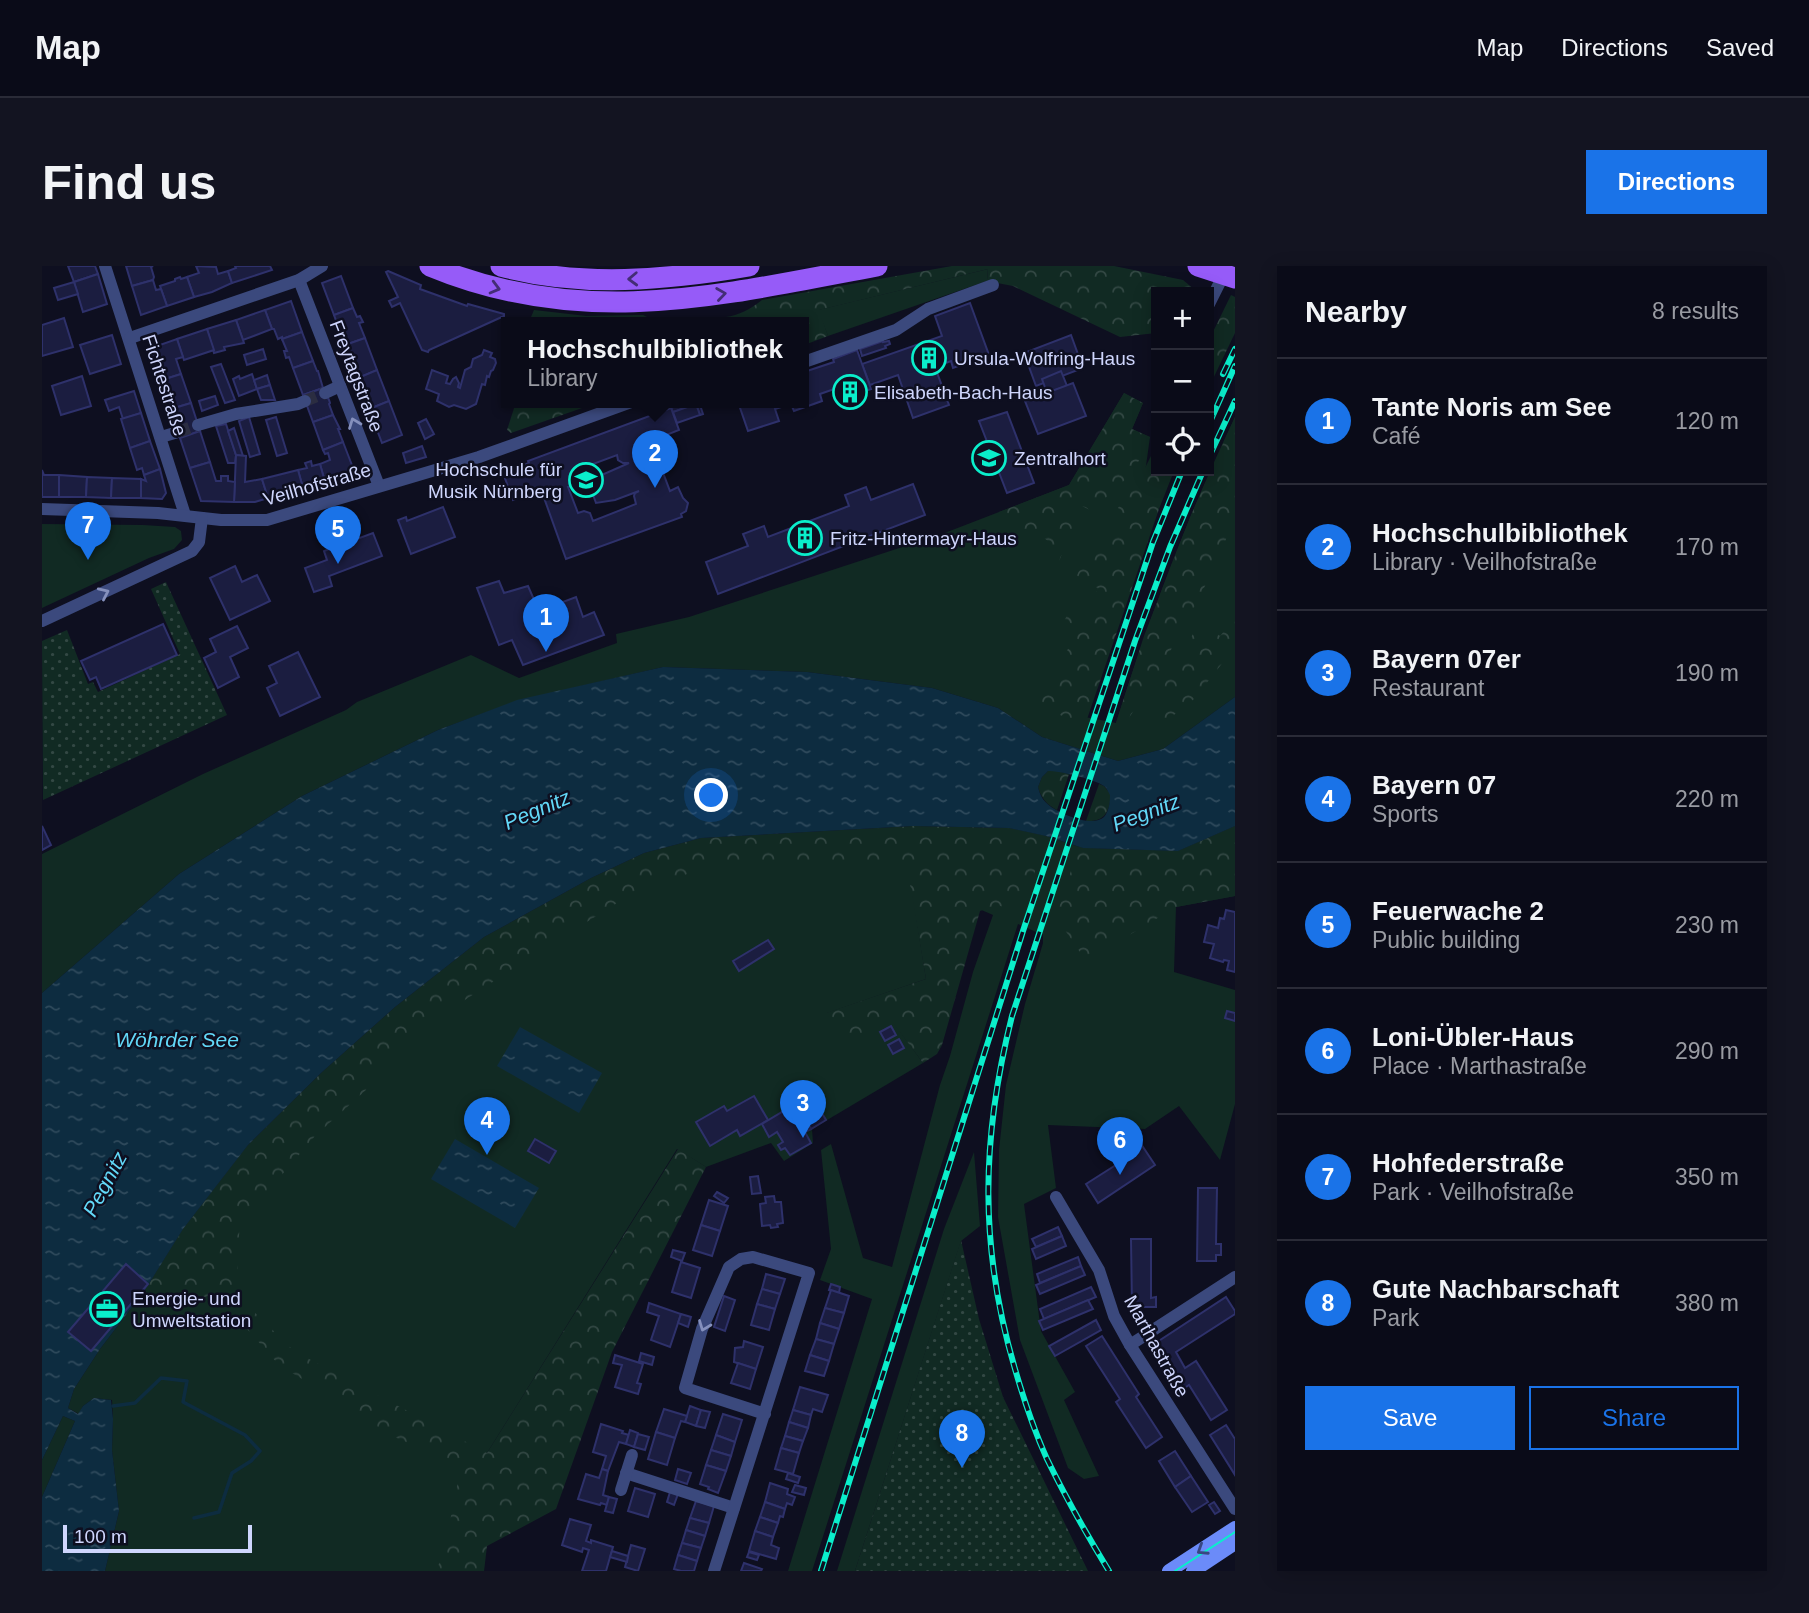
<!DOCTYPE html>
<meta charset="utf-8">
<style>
:root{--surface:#0a0b18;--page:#131421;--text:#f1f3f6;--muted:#999ba2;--line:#2a2b37;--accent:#1a73e8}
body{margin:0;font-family:Helvetica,sans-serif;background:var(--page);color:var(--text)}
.controls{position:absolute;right:21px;top:21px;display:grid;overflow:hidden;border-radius:0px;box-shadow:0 4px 18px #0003}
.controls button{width:63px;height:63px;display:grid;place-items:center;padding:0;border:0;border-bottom:2px solid var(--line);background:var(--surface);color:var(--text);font:35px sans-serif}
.scale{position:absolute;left:21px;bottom:18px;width:189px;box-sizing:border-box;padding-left:7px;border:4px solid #cfd6fd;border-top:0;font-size:19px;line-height:24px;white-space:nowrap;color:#cfd6fd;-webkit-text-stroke:5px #0e0f20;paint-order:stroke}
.you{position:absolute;left:670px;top:530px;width:24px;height:24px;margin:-18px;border:5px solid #fff;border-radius:50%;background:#1a73e8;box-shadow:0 0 0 10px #1a73e833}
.badge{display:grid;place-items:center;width:46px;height:46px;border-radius:50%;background:var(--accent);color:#fff;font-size:23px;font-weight:700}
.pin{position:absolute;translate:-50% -58px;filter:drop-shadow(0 2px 4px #0008)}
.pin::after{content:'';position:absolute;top:37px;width:24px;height:21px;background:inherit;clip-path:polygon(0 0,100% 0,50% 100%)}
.popup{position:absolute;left:459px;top:51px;width:308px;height:91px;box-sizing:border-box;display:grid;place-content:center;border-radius:0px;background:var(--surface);filter:drop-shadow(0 2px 5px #0005);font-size:23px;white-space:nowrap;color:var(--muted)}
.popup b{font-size:26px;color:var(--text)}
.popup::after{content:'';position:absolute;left:50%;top:100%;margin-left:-14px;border:14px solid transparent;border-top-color:var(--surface)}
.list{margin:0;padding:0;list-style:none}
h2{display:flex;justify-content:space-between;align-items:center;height:91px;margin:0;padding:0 28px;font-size:30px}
h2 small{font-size:23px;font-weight:400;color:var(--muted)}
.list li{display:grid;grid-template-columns:46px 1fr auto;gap:21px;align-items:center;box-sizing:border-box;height:126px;padding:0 28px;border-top:2px solid var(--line)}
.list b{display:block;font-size:26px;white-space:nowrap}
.list p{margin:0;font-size:23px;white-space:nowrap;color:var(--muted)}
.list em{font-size:23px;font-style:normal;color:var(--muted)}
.actions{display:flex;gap:14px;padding:21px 28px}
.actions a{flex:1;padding:16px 0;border:2px solid var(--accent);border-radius:0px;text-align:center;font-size:24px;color:var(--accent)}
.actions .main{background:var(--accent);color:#fff}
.icon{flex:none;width:38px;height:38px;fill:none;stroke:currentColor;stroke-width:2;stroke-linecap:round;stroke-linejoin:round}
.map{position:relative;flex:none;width:1193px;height:1305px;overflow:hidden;border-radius:0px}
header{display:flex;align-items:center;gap:42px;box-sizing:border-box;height:98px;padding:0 35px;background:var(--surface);border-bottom:2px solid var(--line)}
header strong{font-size:33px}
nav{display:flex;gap:38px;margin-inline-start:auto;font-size:24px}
.intro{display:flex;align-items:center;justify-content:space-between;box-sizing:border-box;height:168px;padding:0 42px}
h1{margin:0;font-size:49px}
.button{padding:18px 32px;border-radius:0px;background:var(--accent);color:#fff;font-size:24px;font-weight:700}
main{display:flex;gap:42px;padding:0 42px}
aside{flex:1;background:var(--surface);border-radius:0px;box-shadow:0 4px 18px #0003}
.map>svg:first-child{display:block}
</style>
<header>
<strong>Map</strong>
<nav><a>Map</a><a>Directions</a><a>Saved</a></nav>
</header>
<div class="intro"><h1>Find us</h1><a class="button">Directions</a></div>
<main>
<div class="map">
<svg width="1193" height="1305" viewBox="0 0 1193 1305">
<defs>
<pattern id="forest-crowns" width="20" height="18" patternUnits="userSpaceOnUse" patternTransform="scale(1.75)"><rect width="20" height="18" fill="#112a23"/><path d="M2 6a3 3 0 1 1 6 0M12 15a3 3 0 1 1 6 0" fill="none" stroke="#334844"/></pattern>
<pattern id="garden-dots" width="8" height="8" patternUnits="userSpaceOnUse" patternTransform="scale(1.75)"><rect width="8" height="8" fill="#112a23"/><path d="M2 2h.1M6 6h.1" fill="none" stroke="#334844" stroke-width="1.8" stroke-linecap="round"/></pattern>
<pattern id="water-ripples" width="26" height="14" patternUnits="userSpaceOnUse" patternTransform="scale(1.75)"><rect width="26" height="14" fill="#0d2c40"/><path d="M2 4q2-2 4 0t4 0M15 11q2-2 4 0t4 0" fill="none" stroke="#2f4a5c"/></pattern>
</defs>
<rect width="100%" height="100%" fill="#0e0f20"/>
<g fill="#112a23">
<polygon points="946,3 945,15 786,70 776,44"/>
<path d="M 1082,127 L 1101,137 L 1090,163 L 1108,171 L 1104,200 L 1017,446 L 1074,457 C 1107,352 1145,251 1193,151 L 1193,431 L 1121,483 L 1076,495 L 1000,471 L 956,442 L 890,422 L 765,406 L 621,401 L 475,435 L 396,464 L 260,530 L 137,608 L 0,727 L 0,588 L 161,508 L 304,444 L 315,436 L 429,389 L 477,412 L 575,377 L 574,368 L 647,351 L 900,268 L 1027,219 Z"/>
<polygon points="0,258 101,259 133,261 139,265 140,274 132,283 107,292 0,342"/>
<polygon points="1193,560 1193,630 1134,641 1132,706 1193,724 1193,838 1178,894 1137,840 1103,863 1006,859 1014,922 982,938 999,1065 1033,1126 1022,1134 1057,1210 1042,1213 1026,1202 978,1074 956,951 957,884 964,819 983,738 1001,677 1001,669 976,658 770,1305 746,1305 830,1033 778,1014 789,983 779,884 789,878 821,992 850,1001 898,819 908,790 931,706 951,649 868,613 884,713 785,747 852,757 881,797 770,863 771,877 742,895 729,877 664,901 635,883 445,1187 442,1305 63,1305 77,1245 70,1184 71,1153 70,1134 52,1132 41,1140 37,1148 26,1142 32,1123 58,1083 103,1024 141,963 206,879 602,587 967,562 1004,570 1041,582 1136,585"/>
<polygon points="932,886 938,960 919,975 813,1305 795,1305 902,963"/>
<polygon points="21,1150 33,1155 0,1231 0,1194"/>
</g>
<g fill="url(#forest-crowns)">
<path d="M 910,0 L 1072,0 L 1141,14 L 1153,24 L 1153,26 L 1114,26 L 1114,67 L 1078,71 L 971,20 L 945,15 L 946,3 L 777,44 L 786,70 L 762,79 L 762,56 L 645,56 C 661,49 668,53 684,51 C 696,50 710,42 720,34 Z"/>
<polygon points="1189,29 1193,31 1193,67 1167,121 1167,74"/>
<polygon points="492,44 544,50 601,49 611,54 636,56 487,56"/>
<polygon points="1082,127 1101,137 1090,163 1108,171 1098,193 1086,211 1050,245 1036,238 1024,250 1031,261 1013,305 998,291 1010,278 998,269 981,281 957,246 1027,219"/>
<polygon points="474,136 557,136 469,167 465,164"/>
<polygon points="1193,151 1193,253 1158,331 1109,420 1086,453 1074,457 1102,370 1149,249"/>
<polygon points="1114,180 1114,205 1132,205 1117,243 1043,459 993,439 1033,371 1040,361 1022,355 1029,342 1047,346 1056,322 1033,313 1051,276 1061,282 1084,251 1076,242 1104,200"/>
<polygon points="1193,353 1193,381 1152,433 1123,456 1121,445 1121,427 1124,413 1151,368 1165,360 1178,370"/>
<path d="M 1006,505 L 1015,505 L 1027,508 L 1015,544 C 1005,539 999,532 996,521 L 1000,511 Z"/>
<path d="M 1057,518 L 1062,520 L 1069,529 C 1067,546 1063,556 1044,555 Z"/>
<polygon points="871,560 967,562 1004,570 980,647 955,639 938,645 900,779 895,788 881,797 852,758 807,782 784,747 884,713 867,612 851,602 681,595 626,615 575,637 486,693 409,743 338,804 323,825 273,870 198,958 195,994 197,1031 252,1085 445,1187 636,883 664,901 570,1086 514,1243 445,1280 442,1305 394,1305 402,1285 418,1205 412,1197 339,1165 332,1157 237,1099 174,1028 134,1040 103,1024 141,963 206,879 279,807 353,741 442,671 549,612 602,587 659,572"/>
<polygon points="1193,560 1193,630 1134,641 1044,695 1014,651 1037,580 1041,582 1136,585"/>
</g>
<g fill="url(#garden-dots)">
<polygon points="124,316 185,449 1,534 0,375 25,364 46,418 51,416 56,426 138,388 109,323"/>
<polygon points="919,974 937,1053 961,1131 1046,1305 813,1305"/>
</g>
<g fill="url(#water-ripples)" fill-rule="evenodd">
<path d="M 621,401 L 765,406 L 890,422 L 956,442 L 1000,471 L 1076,495 L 1121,483 L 1193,431 L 1193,560 L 1136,585 L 1041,582 L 1004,570 L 967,562 L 871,560 L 659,572 L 602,587 L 549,612 L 442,671 L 353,741 L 279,807 L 206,879 L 141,963 L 103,1024 L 58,1083 L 32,1123 L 26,1142 L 36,1148 L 41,1140 L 52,1132 L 69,1134 L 71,1153 L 70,1184 L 77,1245 L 63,1305 L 0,1305 L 0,1231 L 33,1155 L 21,1150 L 0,1194 L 0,727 L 137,608 L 260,530 L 396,464 L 475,434 ZM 1006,505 C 1018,505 1052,513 1062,520 C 1065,522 1066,526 1068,529 C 1068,537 1067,545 1062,551 C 1051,562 1018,548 1008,540 C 1001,535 998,529 996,521 L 1000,511 Z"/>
<polygon points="478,761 560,807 537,847 455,800"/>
<polygon points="413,873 497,922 473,962 389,913"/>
</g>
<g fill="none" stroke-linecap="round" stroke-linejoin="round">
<polyline stroke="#0d2c40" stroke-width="3.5" points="71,1140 93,1137 119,1112 145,1115 141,1136 203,1169 218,1185 209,1195 190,1207 177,1246 152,1252"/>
</g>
<g fill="#1b1d40" stroke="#2e316b" stroke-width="2" fill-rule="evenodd">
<polygon points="26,0 53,0 56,8 32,16"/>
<polygon points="84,0 111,0 109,1 112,11 111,14 90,20"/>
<polygon points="154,0 174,1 176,8 186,5 190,17 170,26 152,31 145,11 157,7"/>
<polygon points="193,0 228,0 230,4 190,17 186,5 194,2"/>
<polygon points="346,5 379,19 378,23 425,40 426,38 462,48 462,50 387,84 386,86 380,84 358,37 350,41 347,35 356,31 344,6"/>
<polygon points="56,8 65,38 41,46 32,16"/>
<polygon points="299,10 311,42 292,49 280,17"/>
<polygon points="138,11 139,13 145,11 152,31 125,40 118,20 133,15 133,13"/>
<polygon points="111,14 114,24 119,23 125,40 99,49 90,20"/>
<polygon points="32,16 36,28 16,34 12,22"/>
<polygon points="249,35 260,66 240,73 240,71 236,73 232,63 230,63 223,44"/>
<polygon points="928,37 947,89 911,102 909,95 893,101 907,139 871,152 856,109 828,119 820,98 900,70 893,50"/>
<polygon points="311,42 315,51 318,50 321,56 317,57 323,72 303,79 292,49"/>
<polygon points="223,44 230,63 201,74 194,54"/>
<polygon points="22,52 31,81 0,90 0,59"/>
<polygon points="194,54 202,77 182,81 183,84 172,87 165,63"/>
<polygon points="165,63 172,84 142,94 135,73"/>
<polygon points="260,66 271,95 251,102 247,91 244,92 242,85 245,85 240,73"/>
<polygon points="70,69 79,98 48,108 38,79"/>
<polygon points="1029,69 1041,102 994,120 982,87"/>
<polygon points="323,72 335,104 316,112 303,79"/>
<polygon points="135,73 141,91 134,93 139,108 120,114 109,82"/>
<polygon points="841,75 841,76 847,75 848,78 843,80 844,82 820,90 818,83"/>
<polygon points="221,83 224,93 205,99 202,89"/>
<polygon points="442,84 450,87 448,91 453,93 454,97 451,104 449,105 447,111 445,110 443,119 440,118 434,138 424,143 412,139 407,141 395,135 397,128 384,123 390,104 406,110 404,117 408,118 411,113 414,111 417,117 416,121 418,122 423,104 429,101 431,93 440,89"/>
<polygon points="815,84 829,123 798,133 795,122 778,128 780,135 752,145 749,138 733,143 737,155 706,165 696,136 762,136 762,106 792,96 791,93"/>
<polygon points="271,95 275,105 276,105 281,122 261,129 251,102"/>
<polygon points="179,98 193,134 183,137 169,101"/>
<polygon points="335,104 347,135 327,143 316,112"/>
<polygon points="1019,105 1025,120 1005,127 1000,113"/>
<polygon points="139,108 149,137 129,143 120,114"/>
<polygon points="210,108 215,123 197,130 191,113 197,110 198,113"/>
<polygon points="225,109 228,119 215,123 212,114"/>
<polygon points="40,110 49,140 19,149 10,120"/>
<polygon points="1031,117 1044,150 996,168 983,135"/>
<polygon points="228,119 233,134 219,134 215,123"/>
<polygon points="281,122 287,134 288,137 287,138 291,149 271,156 261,129"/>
<polygon points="92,125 99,147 81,153 77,141 67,145 63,134"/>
<polygon points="173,130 176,139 160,145 157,135"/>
<polygon points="347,135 360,169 340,177 327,143"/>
<polygon points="644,136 657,136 661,148 658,149 654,138 631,146 629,142"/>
<polygon points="149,137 158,165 138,172 129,143"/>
<polygon points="654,138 658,149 635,157 631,146"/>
<path d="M 629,142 L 637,164 L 609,175 L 628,225 L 636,221 L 641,232 L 646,237 L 644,245 L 639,248 L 640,251 L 524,293 L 501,229 L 508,226 L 506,221 L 471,234 L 461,207 L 487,197 L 486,195 ZM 575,189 L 576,194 L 581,197 L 587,197 L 546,215 L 554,237 L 573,234 L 597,225 L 593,227 L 592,230 L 594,238 L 551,255 L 548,247 L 542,245 L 536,247 L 526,221 L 533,219 L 535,212 L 532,205 Z"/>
<polygon points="965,146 992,217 965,227 937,155"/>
<polygon points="99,147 108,175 88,182 79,153"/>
<polygon points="291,149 298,163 296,163 301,176 281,184 271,156"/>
<polygon points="207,151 218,188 208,191 197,155"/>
<polygon points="234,151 245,187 235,190 224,154"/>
<polygon points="384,153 392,168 383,173 376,157"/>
<polygon points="184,158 194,189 193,197 186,197 174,160"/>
<polygon points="192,162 201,190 194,189 186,165"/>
<polygon points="158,165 168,196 148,202 138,172"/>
<polygon points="108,175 118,203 102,209 100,202 95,204 88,182"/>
<polygon points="301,176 313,207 283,216 278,198 288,194 286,187 283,188 281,184"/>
<polygon points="380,180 384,191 364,197 361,187"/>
<polygon points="194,189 204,190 203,216 220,213 226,232 213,236 192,236"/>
<polygon points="269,195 270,200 278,198 283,216 261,222 256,204 265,202 263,197"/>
<polygon points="168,196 174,215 179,215 179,210 186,210 186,215 193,216 192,236 159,235 148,202"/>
<polygon points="118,203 124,227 120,233 99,232 99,213 104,215 102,209"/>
<polygon points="0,204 2,209 17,209 17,231 0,231"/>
<polygon points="256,204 261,222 226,232 220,213"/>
<polygon points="17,209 45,211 44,231 17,231"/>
<polygon points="45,211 70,212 69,232 44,231"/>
<polygon points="70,212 99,213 99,232 69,232"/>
<polygon points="871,218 883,249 676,328 664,296 706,280 701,268 722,260 726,271 807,240 803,229 824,221 829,234"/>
<polygon points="401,241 413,271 369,288 356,254 364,251 365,255"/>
<polygon points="331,267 340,290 287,310 290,320 272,326 263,302 285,294 282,285"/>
<polygon points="193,300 200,316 215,309 228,335 188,354 168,312"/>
<polygon points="457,315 462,327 486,320 497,345 534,331 541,351 552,346 562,369 481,399 470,374 457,379 435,322"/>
<polygon points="121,358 135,389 59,423 54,411 48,414 39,395"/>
<polygon points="195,360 206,382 188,391 197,411 176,422 162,392 174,386 168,373"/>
<polygon points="256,386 278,431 238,450 225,422 235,417 227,400"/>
<polygon points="0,560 9,579 0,584"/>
<polygon points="1184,644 1193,646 1193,706 1185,704 1187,695 1182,694 1181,696 1168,692 1172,678 1162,676 1166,659 1176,662 1178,652 1182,653"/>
<polygon points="726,674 732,683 697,705 691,695"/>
<polygon points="1185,745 1193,747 1193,755 1183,752"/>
<polygon points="849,760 854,769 843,775 838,766"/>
<polygon points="857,773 862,782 851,788 846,779"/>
<polygon points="712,830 726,854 698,870 695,864 668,880 654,856 682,840 685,845"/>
<polygon points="771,832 784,854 769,863 755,837 759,835 761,838"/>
<polygon points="755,837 769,863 763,866 769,877 748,889 743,882 739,884 736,879 741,876 735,866 727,871 720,858"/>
<polygon points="1095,872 1113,899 1056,937 1044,918 1088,890 1082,881"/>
<polygon points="493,873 514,885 507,897 486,885"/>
<polygon points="716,910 719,927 710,928 708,911"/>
<polygon points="1156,922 1175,922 1174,978 1179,978 1179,989 1174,989 1174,995 1155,995"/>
<polygon points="675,926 686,932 682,937 672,930"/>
<polygon points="732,930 733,936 739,936 741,957 735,958 736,961 729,962 728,959 720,960 718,938 724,937 723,931"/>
<polygon points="667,934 686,940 678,965 659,959"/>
<polygon points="659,959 678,965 670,990 651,984"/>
<polygon points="1016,961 1020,970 994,981 990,973"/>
<polygon points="1020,970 1024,980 994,993 990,983"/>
<polygon points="1089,973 1109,973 1109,1032 1114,1031 1114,1041 1090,1041"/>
<polygon points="631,984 643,987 640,995 629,991"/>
<polygon points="1036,991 1039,1000 998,1017 995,1008"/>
<polygon points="639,996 658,1002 649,1032 630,1026"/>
<polygon points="84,998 106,1018 49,1085 26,1066 55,1032 67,1041 72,1035 61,1025"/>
<polygon points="1039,1000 1043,1009 998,1028 994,1019"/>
<polygon points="724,1008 743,1013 738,1028 720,1023"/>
<polygon points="789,1018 798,1021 797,1027 787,1024"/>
<polygon points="1049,1021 1054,1031 1002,1053 998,1043"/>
<polygon points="720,1023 738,1028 733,1043 715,1038"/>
<polygon points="789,1024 807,1030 802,1047 783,1042"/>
<polygon points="682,1030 693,1034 683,1065 672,1061"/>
<polygon points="1184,1031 1193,1045 1193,1048 1134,1086 1143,1102 1154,1095 1185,1144 1169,1154 1147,1119 1138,1125 1109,1080"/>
<polygon points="1046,1034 1051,1043 1001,1064 997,1055"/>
<polygon points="607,1037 639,1048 628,1081 609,1074 617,1050 605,1046"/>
<polygon points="715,1038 733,1043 727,1064 709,1059"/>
<polygon points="783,1042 802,1047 797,1063 778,1057"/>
<polygon points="639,1048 649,1051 646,1061 636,1057"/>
<polygon points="1054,1054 1059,1064 1013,1090 1007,1080"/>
<polygon points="778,1057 797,1063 792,1078 774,1073"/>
<polygon points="1060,1070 1097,1128 1094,1131 1120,1171 1104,1182 1074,1136 1078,1133 1044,1080"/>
<polygon points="774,1073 792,1078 787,1095 768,1089"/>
<polygon points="702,1075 721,1081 714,1103 692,1096 693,1082 701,1081"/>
<polygon points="599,1087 612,1091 610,1099 597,1095"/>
<polygon points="573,1089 601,1098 595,1117 599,1118 596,1128 573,1121 580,1099 571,1097"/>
<polygon points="768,1089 787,1095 782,1110 763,1105"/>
<polygon points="696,1097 714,1103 708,1123 689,1117"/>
<polygon points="758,1121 786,1129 780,1146 771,1143 769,1149 751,1144"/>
<polygon points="648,1140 659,1144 654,1160 643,1156"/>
<polygon points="622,1143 645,1150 643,1156 639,1155 633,1172 614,1166"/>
<polygon points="659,1144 668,1146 663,1162 654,1160"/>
<polygon points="751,1144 769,1149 766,1162 747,1156"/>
<polygon points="681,1148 700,1154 693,1176 674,1169"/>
<polygon points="747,1156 766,1162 761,1175 743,1170"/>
<polygon points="559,1158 581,1165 580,1167 587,1169 584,1178 577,1176 566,1205 560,1203 564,1190 551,1186"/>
<polygon points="1184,1159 1193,1173 1193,1209 1168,1169"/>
<polygon points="588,1164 596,1167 592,1181 584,1178"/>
<polygon points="614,1166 633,1172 625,1199 606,1193"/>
<polygon points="596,1168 607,1171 603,1184 592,1181"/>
<polygon points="674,1169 693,1176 689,1190 669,1184"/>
<polygon points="743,1170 761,1175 757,1187 739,1182"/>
<polygon points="739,1182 757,1187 751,1208 733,1203"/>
<polygon points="669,1184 689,1190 684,1205 664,1199"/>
<polygon points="1133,1185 1149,1210 1133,1221 1117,1195"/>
<polygon points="664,1199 684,1205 676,1227 666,1223 667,1221 658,1218"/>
<polygon points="560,1203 566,1205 561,1229 567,1231 565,1239 559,1237 558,1239 536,1233 544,1208 557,1212"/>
<polygon points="636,1203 649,1207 645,1218 633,1214"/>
<polygon points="746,1207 758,1211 756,1217 744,1213"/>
<polygon points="1149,1210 1166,1236 1150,1246 1133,1221"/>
<polygon points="728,1217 746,1223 745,1228 753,1231 750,1239 745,1237 743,1243 723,1236"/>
<polygon points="753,1219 764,1222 762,1229 750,1226"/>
<polygon points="593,1222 613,1228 606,1251 586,1245"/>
<polygon points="628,1226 636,1228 632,1239 625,1236"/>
<polygon points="567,1231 575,1233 571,1247 563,1245"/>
<polygon points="654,1235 672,1240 667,1257 648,1252"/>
<polygon points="723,1236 743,1243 741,1251 738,1250 736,1257 718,1251"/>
<polygon points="1172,1236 1178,1245 1173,1248 1167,1239"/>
<polygon points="718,1251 736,1257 731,1271 713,1265"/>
<polygon points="648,1252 667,1257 663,1270 644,1264"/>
<polygon points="528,1253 549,1259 544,1275 549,1277 549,1274 571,1281 564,1305 540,1305 547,1284 541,1282 540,1286 520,1279"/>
<polygon points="644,1264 663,1270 659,1282 640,1277"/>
<polygon points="713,1265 731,1271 729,1279 737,1282 734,1293 707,1285"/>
<polygon points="640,1277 659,1282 655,1295 636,1289"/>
<polygon points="589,1279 603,1283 596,1305 583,1301"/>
<polygon points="570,1285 586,1290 585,1296 568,1291"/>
<polygon points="707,1286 717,1289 715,1294 705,1291"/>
<polygon points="636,1289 655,1295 652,1305 639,1305 632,1303"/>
<polygon points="702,1297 720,1303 719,1305 699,1305"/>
</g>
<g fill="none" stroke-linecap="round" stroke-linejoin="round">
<g stroke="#2b2d41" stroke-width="12" stroke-dasharray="12 6" stroke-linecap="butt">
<polyline points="263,135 283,127"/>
<polyline points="136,166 156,159"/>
</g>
<g stroke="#3b497d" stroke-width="12">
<polyline points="63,0 143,249"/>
<polyline points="257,14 337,220"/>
<polyline points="1167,38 1182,8"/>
<polyline points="88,72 257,14 280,0"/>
<polyline points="762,96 854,64 886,43 951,19"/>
<polyline points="283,127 298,120"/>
<polyline points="156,159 194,148 256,138 263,135"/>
<polyline points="119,171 136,166"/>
<polyline points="0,243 116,247 179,254 225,254 437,191 589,136"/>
<polyline points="0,355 150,285 157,276 160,252"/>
<polyline points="1014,931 1057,1004 1072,1050 1088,1079 1193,1243"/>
<polyline points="1088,1079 1193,1011"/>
<polyline points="584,1207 692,1242"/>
<polyline points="579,1224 590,1189"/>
<path d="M 672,1305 C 703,1206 736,1107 767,1007 L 711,991 L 699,993 L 687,1001 L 660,1063 L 643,1122 L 723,1148"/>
</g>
<g stroke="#6b8bf9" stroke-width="14">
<polyline points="1127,1305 1193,1262"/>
<polyline points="1151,1305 1193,1277"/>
</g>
<g stroke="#965bf8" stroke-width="21">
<path d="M 388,0 C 542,64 679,29 835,0"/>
<path d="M 459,0 C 540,22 626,14 707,0"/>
<polyline points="1156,0 1193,12"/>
</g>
<polyline stroke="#0aeecb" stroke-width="2" points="1133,1305 1193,1266"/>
<g stroke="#0aeecb" stroke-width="6">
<g id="rail">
<polyline points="1181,108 1193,83"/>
<polyline points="1167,158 1193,100"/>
<polyline points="1167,191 1193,135"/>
<polyline points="779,1305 981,665 1111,276 1140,205"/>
<path d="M 1067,1305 C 1045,1269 1024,1232 1005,1193 C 992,1164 982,1134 973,1103 C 937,981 939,873 970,750 L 1093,375 L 1128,281 L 1161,205"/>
</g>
</g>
<use href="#rail" stroke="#0e0f20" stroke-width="3.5" stroke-dasharray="10" stroke-linecap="butt"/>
</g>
<defs><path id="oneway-chevron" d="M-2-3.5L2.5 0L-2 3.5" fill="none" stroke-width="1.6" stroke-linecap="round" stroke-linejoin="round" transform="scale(1.75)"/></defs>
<g stroke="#442d76">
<use href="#oneway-chevron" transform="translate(591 13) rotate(178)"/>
<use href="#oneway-chevron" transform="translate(453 22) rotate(15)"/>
<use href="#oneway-chevron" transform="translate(679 28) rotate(-8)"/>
</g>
<g stroke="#8590bd">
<use href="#oneway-chevron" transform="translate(312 157) rotate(-111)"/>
<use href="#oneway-chevron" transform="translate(62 327) rotate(-25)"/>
<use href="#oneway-chevron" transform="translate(662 1060) rotate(111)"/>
</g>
<use stroke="#384782" href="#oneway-chevron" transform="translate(1160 1284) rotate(147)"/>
<defs>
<g id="building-ring" transform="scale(1.75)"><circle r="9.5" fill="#0e0f20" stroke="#0aeecb" stroke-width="1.5"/><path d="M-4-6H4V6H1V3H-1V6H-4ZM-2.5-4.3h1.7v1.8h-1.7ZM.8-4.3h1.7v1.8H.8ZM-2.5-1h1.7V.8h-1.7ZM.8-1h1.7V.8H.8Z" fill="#0aeecb"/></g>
<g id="school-ring" transform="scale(1.75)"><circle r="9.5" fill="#0e0f20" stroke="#0aeecb" stroke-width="1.5"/><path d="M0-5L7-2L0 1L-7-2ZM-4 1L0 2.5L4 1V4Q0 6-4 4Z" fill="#0aeecb"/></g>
<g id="university-ring" transform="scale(1.75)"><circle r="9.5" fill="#0e0f20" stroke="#0aeecb" stroke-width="1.5"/><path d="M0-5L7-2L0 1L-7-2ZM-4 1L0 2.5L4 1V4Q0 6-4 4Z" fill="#0aeecb"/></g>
<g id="office-ring" transform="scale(1.75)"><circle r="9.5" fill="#0e0f20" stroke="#0aeecb" stroke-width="1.5"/><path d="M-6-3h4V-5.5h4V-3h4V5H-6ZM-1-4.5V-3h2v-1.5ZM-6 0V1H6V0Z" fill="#0aeecb"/></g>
</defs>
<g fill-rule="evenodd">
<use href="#building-ring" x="887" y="92"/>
<use href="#building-ring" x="808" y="126"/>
<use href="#school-ring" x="947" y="192"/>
<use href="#university-ring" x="544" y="214"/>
<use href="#building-ring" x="763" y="272"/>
<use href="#office-ring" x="65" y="1043"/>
</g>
<g text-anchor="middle" stroke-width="5" stroke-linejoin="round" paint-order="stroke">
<g font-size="19" fill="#cfd6fd" stroke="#0e0f20" text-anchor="start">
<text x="912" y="99">Ursula-Wolfring-Haus</text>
<text x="832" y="133">Elisabeth-Bach-Haus</text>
<text x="972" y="199">Zentralhort</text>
<text x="520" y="210" text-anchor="end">Hochschule für<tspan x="520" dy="22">Musik Nürnberg</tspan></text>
<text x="788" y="279">Fritz-Hintermayr-Haus</text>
<text x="90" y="1039">Energie- und<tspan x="90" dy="22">Umweltstation</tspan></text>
</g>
<g font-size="19" fill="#cfd6fd" stroke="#0e0f20">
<text transform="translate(315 110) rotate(69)" y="7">Freytagstraße</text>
<text transform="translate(123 119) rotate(72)" y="7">Fichtestraße</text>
<text transform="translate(275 218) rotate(-16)" y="7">Veilhofstraße</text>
<text transform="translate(1115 1080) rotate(61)" y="7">Marthastraße</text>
</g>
<g font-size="21" font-style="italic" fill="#62d8f8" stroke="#0e0f20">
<text transform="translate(495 544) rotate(-23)" y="7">Pegnitz</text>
<text transform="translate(1104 547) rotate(-21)" y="7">Pegnitz</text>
<text x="135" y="781">Wöhrder See</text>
<text transform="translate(63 918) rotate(-62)" y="7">Pegnitz</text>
</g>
</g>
</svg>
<div class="controls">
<button>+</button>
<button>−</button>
<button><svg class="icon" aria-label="locate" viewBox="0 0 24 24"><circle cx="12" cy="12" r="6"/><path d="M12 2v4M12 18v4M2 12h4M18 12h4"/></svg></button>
</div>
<div class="scale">100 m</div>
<div class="you"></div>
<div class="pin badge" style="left:504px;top:386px">1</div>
<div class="pin badge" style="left:613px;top:222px">2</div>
<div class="popup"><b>Hochschulbibliothek</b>Library</div>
<div class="pin badge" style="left:761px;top:872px">3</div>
<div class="pin badge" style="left:445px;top:889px">4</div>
<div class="pin badge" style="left:296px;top:298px">5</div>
<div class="pin badge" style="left:1078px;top:909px">6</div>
<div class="pin badge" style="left:46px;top:294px">7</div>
<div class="pin badge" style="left:920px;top:1202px">8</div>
</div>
<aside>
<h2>Nearby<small>8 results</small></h2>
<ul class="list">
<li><span class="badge">1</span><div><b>Tante Noris am See</b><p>Café</p></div><em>120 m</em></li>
<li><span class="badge">2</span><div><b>Hochschulbibliothek</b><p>Library · Veilhofstraße</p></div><em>170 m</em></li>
<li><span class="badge">3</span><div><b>Bayern 07er</b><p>Restaurant</p></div><em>190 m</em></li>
<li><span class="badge">4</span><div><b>Bayern 07</b><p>Sports</p></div><em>220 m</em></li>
<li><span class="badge">5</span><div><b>Feuerwache 2</b><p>Public building</p></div><em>230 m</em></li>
<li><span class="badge">6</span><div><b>Loni-Übler-Haus</b><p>Place · Marthastraße</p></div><em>290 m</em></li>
<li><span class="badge">7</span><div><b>Hohfederstraße</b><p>Park · Veilhofstraße</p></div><em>350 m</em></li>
<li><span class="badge">8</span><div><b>Gute Nachbarschaft</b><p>Park</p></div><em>380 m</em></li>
</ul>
<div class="actions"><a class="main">Save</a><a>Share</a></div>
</aside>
</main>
